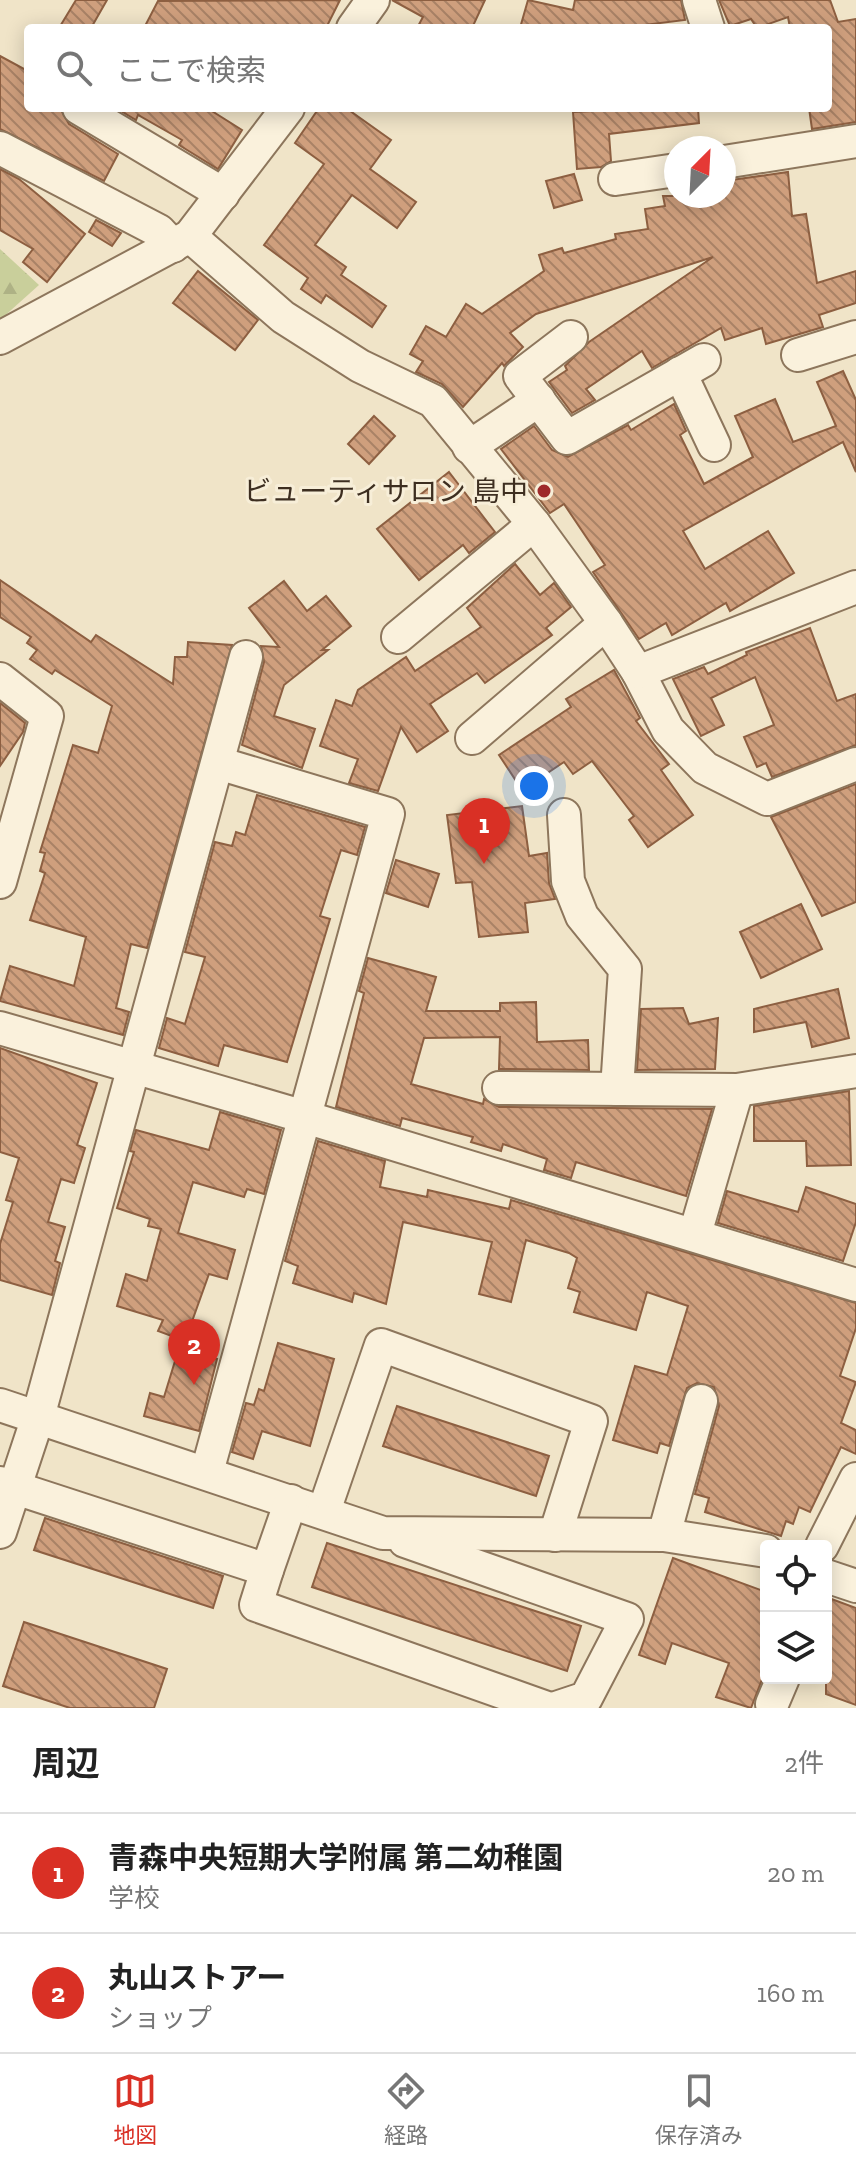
<!DOCTYPE html>
<html lang="ja">
<meta charset="utf-8">
<style>
:root{--surface:#fff;--page:#f6f6f6;--text:#222;--muted:#767676;--line:#e0e0e0;--accent:#d93025}
body{margin:0;font-family:"Zilla Slab","Noto Sans JP",serif;background:var(--page);color:var(--text)}
.controls{position:absolute;right:24px;bottom:24px;display:grid;overflow:hidden;border-radius:8px;box-shadow:0 4px 20px #0003}
.controls button{width:72px;height:72px;display:grid;place-items:center;padding:0;border:0;border-bottom:2px solid var(--line);background:var(--surface);color:var(--text);font:40px sans-serif}
.compass{position:absolute;left:664px;top:136px;width:72px;height:72px;border-radius:50%;background:var(--surface);box-shadow:0 4px 20px #0003;rotate:24deg}
.you{position:absolute;left:534px;top:786px;width:28px;height:28px;margin:-20px;border:6px solid #fff;border-radius:50%;background:#1a73e8;box-shadow:0 0 0 12px #1a73e833}
.badge{display:grid;place-items:center;width:52px;height:52px;border-radius:50%;background:var(--accent);color:#fff;font-size:26px;font-weight:700}
.pin{position:absolute;translate:-50% -66px;filter:drop-shadow(0 2px 4px #0008)}
.pin::after{content:'';position:absolute;top:42px;width:28px;height:24px;background:inherit;clip-path:polygon(0 0,100% 0,50% 100%)}
.list{margin:0;padding:0;list-style:none}
h2{display:flex;justify-content:space-between;align-items:center;height:104px;margin:0;padding:0 32px;font-size:34px}
h2 small{font-size:26px;font-weight:400;color:var(--muted)}
.list li{display:grid;grid-template-columns:52px 1fr auto;gap:24px;align-items:center;box-sizing:border-box;height:120px;padding:0 32px;border-top:2px solid var(--line)}
.list b{display:block;font-size:30px;white-space:nowrap}
.list p{margin:0;font-size:26px;white-space:nowrap;color:var(--muted)}
.list em{font-size:26px;font-style:normal;color:var(--muted)}
.icon{flex:none;width:44px;height:44px;fill:none;stroke:currentColor;stroke-width:2;stroke-linecap:round;stroke-linejoin:round}
.map{position:relative;flex:none;width:856px;height:1708px;overflow:hidden}
.search{position:absolute;background:var(--surface);box-shadow:0 4px 20px #0003;left:24px;right:24px;top:24px;height:88px;display:flex;align-items:center;gap:20px;box-sizing:border-box;padding:0 28px;border-radius:8px;color:var(--muted);font-size:30px}
.sheet{height:344px;background:var(--surface)}
nav{display:flex;justify-content:space-around;align-items:center;box-sizing:border-box;height:112px;border-top:2px solid var(--line);background:var(--surface);font-size:22px;color:var(--muted)}
nav a{display:grid;justify-items:center;gap:4px}
nav .on{color:var(--accent)}
.map>svg:first-child{display:block}
</style>
<div class="map">
<svg width="856" height="1708" viewBox="0 0 856 1708">
<defs>
<pattern id="forest-firs" width="22" height="20" patternUnits="userSpaceOnUse" patternTransform="scale(2)"><rect width="22" height="20" fill="#c9cf9b"/><path d="M5 1l3.5 6h-7zM16 11l3.5 6h-7z" fill="#aeb285"/></pattern>
<pattern id="building-back-hatch" width="6" height="6" patternUnits="userSpaceOnUse" patternTransform="scale(2)"><rect width="6" height="6" fill="#cf9f7d"/><path d="M-1 5l2 2M0 0l6 6M5-1l2 2" fill="none" stroke="#a98266"/></pattern>
</defs>
<rect width="100%" height="100%" fill="#f0e4c8"/>
<polygon fill="url(#forest-firs)" points="0,249 39,285 0,320"/>
<g fill="url(#building-back-hatch)" stroke="#8d5f41" stroke-width="2">
<polygon points="76,0 107,0 91,28 59,28"/>
<polygon points="340,0 326,28 144,28 158,1"/>
<polygon points="392,0 485,0 472,28 417,28 423,17"/>
<polygon points="528,0 573,10 575,0 681,0 685,20 620,28 520,28"/>
<polygon points="719,0 830,0 838,22 856,19 856,122 812,129 809,108 828,108 828,28 790,28 788,17 757,28 751,19 730,26"/>
<polygon points="0,56 28,71 28,108 60,108 69,124 118,154 104,181 0,129"/>
<polygon points="116,108 207,108 242,130 218,169 179,145 182,140 138,115 136,120"/>
<polygon points="319,108 346,108 391,140 370,169 416,202 397,228 352,195 315,245 346,267 341,275 386,306 372,327 326,295 321,303 301,289 308,278 264,245 324,164 295,143"/>
<polygon points="593,108 698,108 699,123 609,134 611,161 601,167 577,169 573,112 593,111"/>
<polygon points="0,169 19,179 85,234 47,282 23,262 33,249 0,230"/>
<polygon points="788,172 792,216 806,214 817,283 856,271 856,303 819,315 823,327 766,344 762,328 725,340 721,328 652,368 642,351 586,389 595,400 572,413 549,382 567,370 565,366 589,342 713,257 536,314 510,333 523,347 504,366 502,363 463,407 442,384 416,372 423,361 410,354 426,326 446,337 466,304 482,314 544,271 539,255 562,248 564,253 616,239 615,234 648,229 645,209 665,206 663,196 724,196 724,181"/>
<polygon points="574,174 582,200 554,208 546,181"/>
<polygon points="96,220 121,233 112,246 89,232"/>
<polygon points="198,271 258,320 235,350 173,303"/>
<polygon points="843,371 856,400 856,472 843,442 683,531 705,569 768,531 794,573 730,611 726,603 672,635 666,623 639,639 593,572 605,565 564,504 550,513 501,449 534,426 552,450 568,457 628,425 631,430 674,404 686,431 680,435 704,484 753,457 735,416 775,399 793,442 836,426 817,382"/>
<polygon points="374,416 395,436 369,464 348,444"/>
<polygon points="449,472 495,532 469,553 463,545 419,580 377,529"/>
<polygon points="515,564 540,595 554,583 571,607 546,628 552,635 485,683 477,673 430,704 448,731 417,752 401,727 378,791 349,783 358,759 320,746 336,700 352,706 358,690 406,657 415,671 481,627 467,608"/>
<polygon points="0,580 91,642 96,635 173,684 175,657 187,657 188,642 232,645 147,948 131,944 116,1008 129,1012 123,1035 0,1001 10,966 74,986 86,937 30,920 45,873 40,871 45,853 40,852 73,745 98,753 112,706 55,670 52,674 30,659 37,650 27,643 31,637 0,617"/>
<polygon points="284,581 307,611 326,596 351,626 322,650 328,650 284,685 274,716 315,729 302,768 242,745 264,662 261,646 279,647 249,608"/>
<polygon points="810,628 837,701 856,694 856,745 772,777 766,763 757,767 744,737 774,725 755,677 711,698 724,725 701,736 673,679 704,667 708,674 747,655 746,652"/>
<polygon points="614,670 640,718 636,721 669,764 661,770 693,815 648,847 629,820 634,816 592,761 573,774 564,762 522,790 499,755 571,707 566,699"/>
<polygon points="0,703 25,723 23,732 0,766"/>
<polygon points="856,784 856,902 822,916 771,817"/>
<polygon points="257,795 365,827 357,855 341,850 320,916 330,919 287,1062 224,1045 218,1066 159,1048 167,1018 185,1024 205,957 185,952 215,842 232,846 236,832 245,835"/>
<polygon points="522,806 529,856 547,853 549,883 555,899 525,903 528,932 479,937 472,882 456,883 447,815"/>
<polygon points="396,860 439,874 428,907 386,893"/>
<polygon points="801,904 822,949 761,978 740,932"/>
<polygon points="368,958 436,977 426,1011 500,1011 500,1003 536,1002 537,1042 588,1040 589,1070 499,1069 500,1037 424,1038 411,1084 483,1104 484,1099 499,1107 712,1109 686,1196 576,1162 571,1178 544,1170 547,1159 503,1144 501,1151 471,1142 473,1137 402,1118 400,1126 336,1107 364,993 359,991"/>
<polygon points="838,989 849,1038 812,1047 806,1022 754,1032 754,1009"/>
<polygon points="683,1008 689,1024 718,1018 715,1069 637,1070 641,1009"/>
<polygon points="0,1048 97,1083 77,1145 85,1148 74,1183 61,1179 48,1222 65,1227 55,1261 60,1263 52,1295 0,1280 0,1244 13,1202 6,1200 19,1158 0,1152"/>
<polygon points="849,1091 851,1165 807,1166 806,1141 754,1141 754,1106"/>
<polygon points="220,1112 281,1130 264,1194 247,1189 244,1197 193,1182 178,1233 235,1250 227,1279 209,1274 185,1341 158,1331 163,1320 117,1306 126,1274 147,1281 161,1229 148,1226 150,1219 117,1208 134,1152 130,1151 136,1130 209,1150"/>
<polygon points="318,1141 385,1161 380,1187 427,1197 428,1190 509,1209 511,1200 856,1303 856,1328 840,1376 856,1382 841,1423 856,1430 856,1454 841,1447 810,1512 799,1507 793,1524 786,1521 781,1536 705,1512 709,1498 695,1494 719,1406 714,1387 697,1383 687,1388 669,1446 660,1443 657,1453 613,1440 635,1366 667,1375 688,1306 647,1292 636,1330 574,1312 580,1292 568,1288 577,1258 569,1253 526,1240 511,1302 479,1294 492,1242 403,1222 386,1304 354,1293 352,1302 293,1283 298,1266 285,1261"/>
<polygon points="806,1187 856,1204 856,1222 843,1261 718,1223 727,1191 798,1212"/>
<polygon points="278,1343 334,1359 310,1446 262,1431 253,1459 232,1452 246,1403 254,1405 259,1389 264,1391"/>
<polygon points="179,1348 217,1359 199,1431 144,1416 150,1393 164,1397"/>
<polygon points="397,1406 549,1456 536,1496 383,1446"/>
<polygon points="45,1518 223,1576 213,1608 34,1550"/>
<polygon points="327,1543 581,1626 567,1671 312,1587"/>
<polygon points="673,1558 766,1592 766,1669 751,1708 716,1697 729,1663 672,1643 665,1664 639,1655"/>
<polygon points="826,1597 856,1608 856,1705 826,1694"/>
<polygon points="24,1622 167,1669 154,1708 70,1708 3,1686"/>
</g>
<g fill="none" stroke-linecap="round" stroke-linejoin="round">
<g stroke="#8d765c" stroke-width="36">
<g id="minor">
<polyline points="699,0 708,28"/>
<polyline points="353,28 373,0"/>
<polyline points="79,108 223,194"/>
<polyline points="0,148 159,231 173,246"/>
<polyline points="724,162 856,141"/>
<polyline points="615,179 676,170"/>
<polyline points="190,236 283,317 360,366 433,401 534,524 606,623 638,672 668,730 705,768 767,799 856,764"/>
<polyline points="571,337 520,376 567,438 704,360"/>
<polyline points="0,338 190,236 288,108"/>
<polyline points="798,355 856,337"/>
<polyline points="680,373 714,445"/>
<polyline points="469,447 539,400"/>
<polyline points="398,637 534,524"/>
<polyline points="638,672 856,587"/>
<polyline points="0,679 47,716 0,882"/>
<polyline points="472,738 606,623"/>
<polyline points="564,815 568,881 582,916 625,969 617,1089"/>
<polyline points="0,1028 305,1117 856,1285"/>
<polyline points="499,1088 737,1090 856,1071"/>
<polyline points="695,1234 737,1090"/>
<polyline points="0,1405 383,1533 664,1535 766,1551"/>
<polyline points="207,1472 388,814 218,763"/>
<polyline points="0,1483 267,1570 291,1501"/>
<polyline points="324,1511 381,1345 591,1421 555,1535"/>
<polyline points="0,1532 38,1417 246,657"/>
<polyline points="664,1535 701,1401"/>
<polyline points="405,1541 627,1619 586,1698 556,1708"/>
<polyline points="822,1546 856,1479"/>
<polyline points="267,1570 256,1605 547,1708"/>
<polyline points="826,1576 856,1586"/>
<polyline points="772,1704 783,1678"/>
</g>
</g>
<use href="#minor" stroke="#faf1dc" stroke-width="32"/>
</g>
<circle fill="#9e2a2b" stroke="#f7eed8" stroke-width="3" cx="544" cy="491" r="8"/>
<g text-anchor="middle" stroke-width="6" stroke-linejoin="round" paint-order="stroke">
<g font-size="28" fill="#3d2e20" stroke="#f7eed8" text-anchor="end">
<text x="528" y="501">ビューティサロン 島中</text>
</g>
</g>
</svg>
<div class="controls">
<button><svg class="icon" aria-label="locate" viewBox="0 0 24 24"><circle cx="12" cy="12" r="6"/><path d="M12 2v4M12 18v4M2 12h4M18 12h4"/></svg></button>
<button><svg class="icon" aria-label="layers" viewBox="0 0 24 24"><path d="M12 4l9 5-9 5-9-5zM3 14l9 5 9-5"/></svg></button>
</div>
<svg class="compass" viewBox="-18 -18 36 36"><path d="M0-13l5 13h-10z" fill="#e53935"/><path d="M0 13l5-13h-10z" fill="#767676"/></svg>
<div class="you"></div>
<div class="pin badge" style="left:484px;top:864px">1</div>
<div class="pin badge" style="left:194px;top:1385px">2</div>
<div class="search"><svg class="icon" aria-label="search" viewBox="0 0 24 24"><circle cx="10" cy="10" r="6"/><path d="M15 15l6 6"/></svg>ここで検索</div>
</div>
<section class="sheet">
<h2>周辺<small>2件</small></h2>
<ul class="list">
<li><span class="badge">1</span><div><b>青森中央短期大学附属 第二幼稚園</b><p>学校</p></div><em>20 m</em></li>
<li><span class="badge">2</span><div><b>丸山ストアー</b><p>ショップ</p></div><em>160 m</em></li>
</ul>
</section>
<nav>
<a class="on"><svg class="icon" aria-label="map" viewBox="0 0 24 24"><path d="M3 6l6-2 6 2 6-2v14l-6 2-6-2-6 2zM9 4v14M15 6v14"/></svg>地図</a>
<a><svg class="icon" aria-label="directions" viewBox="0 0 24 24"><path d="M12 3l9 9-9 9-9-9zM9 14v-3h6M13 9l2 2-2 2"/></svg>経路</a>
<a><svg class="icon" aria-label="saved" viewBox="0 0 24 24"><path d="M7 4h10v16l-5-4-5 4z"/></svg>保存済み</a>
</nav>
